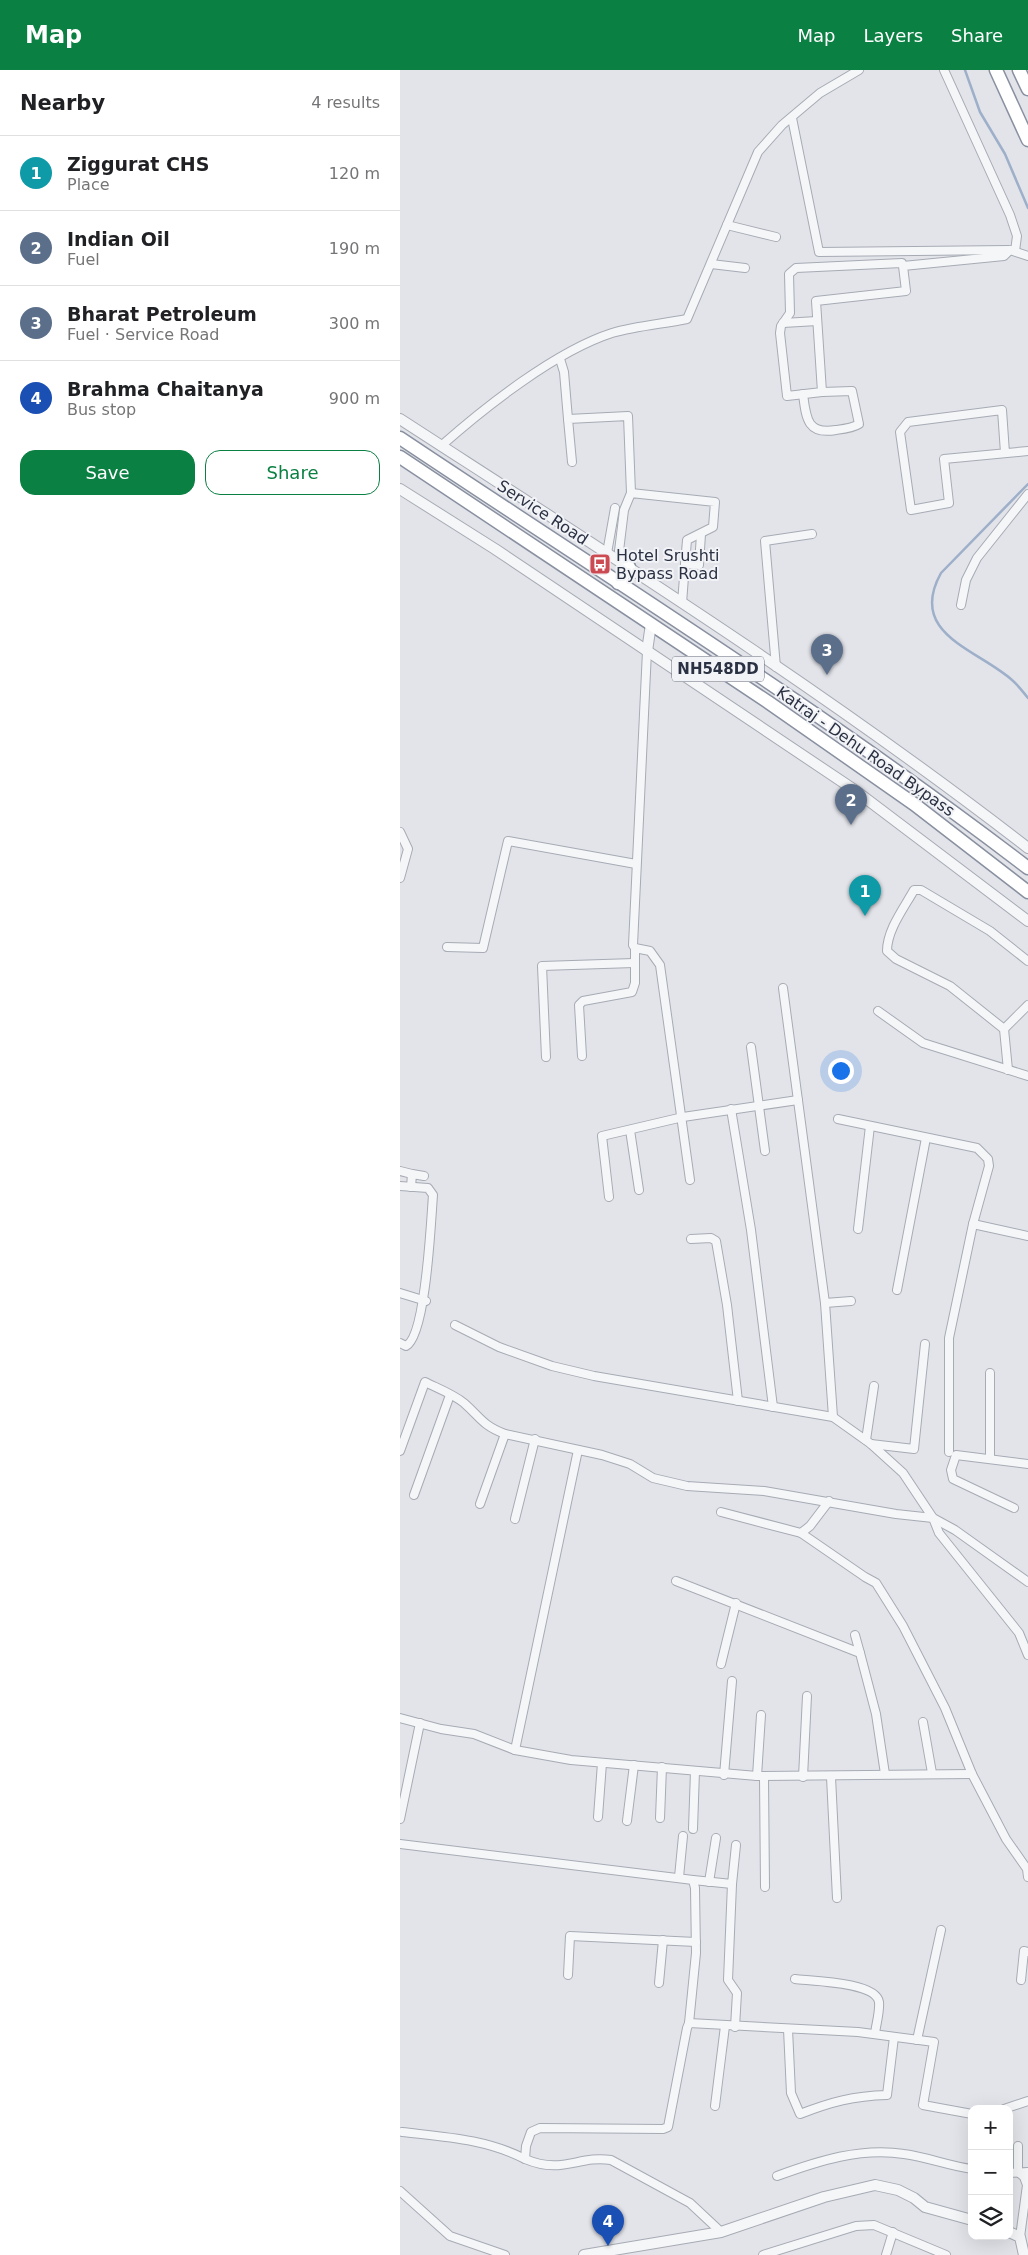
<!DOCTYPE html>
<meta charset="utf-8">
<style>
:root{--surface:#fff;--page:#f2f2f2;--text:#202124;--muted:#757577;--line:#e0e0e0;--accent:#0b8043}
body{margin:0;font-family:"DejaVu Sans",sans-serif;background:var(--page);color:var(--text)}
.controls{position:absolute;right:15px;bottom:15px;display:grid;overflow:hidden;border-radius:10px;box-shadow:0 5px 20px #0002}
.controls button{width:45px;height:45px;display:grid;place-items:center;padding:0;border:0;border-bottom:1px solid var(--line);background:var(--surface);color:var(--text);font:25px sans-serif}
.you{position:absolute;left:440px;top:1000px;width:18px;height:18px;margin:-12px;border:4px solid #fff;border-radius:50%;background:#1a73e8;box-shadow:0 0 0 8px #1a73e833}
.badge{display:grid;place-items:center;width:32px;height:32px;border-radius:50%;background:var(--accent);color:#fff;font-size:16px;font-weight:700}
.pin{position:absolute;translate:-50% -41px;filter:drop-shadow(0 1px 2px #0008)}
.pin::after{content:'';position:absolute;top:26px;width:18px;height:15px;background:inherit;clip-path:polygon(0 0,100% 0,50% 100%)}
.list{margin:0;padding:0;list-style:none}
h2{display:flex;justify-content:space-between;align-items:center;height:65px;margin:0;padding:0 20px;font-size:21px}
h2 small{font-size:16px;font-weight:400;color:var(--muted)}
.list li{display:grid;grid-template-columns:32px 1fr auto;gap:15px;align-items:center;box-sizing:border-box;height:75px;padding:0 20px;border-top:1px solid var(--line)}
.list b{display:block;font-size:19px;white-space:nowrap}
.list p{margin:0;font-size:16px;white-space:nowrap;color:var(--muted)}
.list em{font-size:16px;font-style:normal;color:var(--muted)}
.actions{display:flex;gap:10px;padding:15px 20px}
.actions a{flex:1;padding:11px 0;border:1px solid var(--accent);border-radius:15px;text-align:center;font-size:18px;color:var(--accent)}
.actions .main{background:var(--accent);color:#fff}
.icon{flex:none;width:28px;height:28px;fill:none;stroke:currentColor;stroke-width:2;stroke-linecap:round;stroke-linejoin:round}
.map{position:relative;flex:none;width:628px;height:2185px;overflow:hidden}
header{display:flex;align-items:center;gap:30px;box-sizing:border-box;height:70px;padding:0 25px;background:var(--accent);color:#fff}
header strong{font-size:24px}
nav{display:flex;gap:28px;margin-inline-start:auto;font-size:18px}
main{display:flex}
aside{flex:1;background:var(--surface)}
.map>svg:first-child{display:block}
</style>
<header>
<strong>Map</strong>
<nav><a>Map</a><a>Layers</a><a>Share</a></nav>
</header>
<main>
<aside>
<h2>Nearby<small>4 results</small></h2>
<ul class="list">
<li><span class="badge" style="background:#0f9aa8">1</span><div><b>Ziggurat CHS</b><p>Place</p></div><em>120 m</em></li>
<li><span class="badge" style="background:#5c6f8a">2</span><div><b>Indian Oil</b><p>Fuel</p></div><em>190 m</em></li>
<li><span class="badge" style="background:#5c6f8a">3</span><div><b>Bharat Petroleum</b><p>Fuel · Service Road</p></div><em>300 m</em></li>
<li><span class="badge" style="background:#1a4fb4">4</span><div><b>Brahma Chaitanya</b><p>Bus stop</p></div><em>900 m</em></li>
</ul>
<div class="actions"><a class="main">Save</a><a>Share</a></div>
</aside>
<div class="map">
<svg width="628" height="2185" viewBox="0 0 628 2185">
<rect width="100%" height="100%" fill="#e2e4ea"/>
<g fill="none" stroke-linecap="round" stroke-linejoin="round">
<g stroke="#9eafc9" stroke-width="2.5">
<polyline points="565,0 580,42 605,84 628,138"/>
<path d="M 628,414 L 541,503 C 507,564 577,579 612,610 C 618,615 623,622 628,628"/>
</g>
<g stroke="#a7abb4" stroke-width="10">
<g id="minor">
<polyline points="544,0 610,145 617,166 615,181"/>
<polyline points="392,48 419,182 610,180 628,186"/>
<polyline points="327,155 376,167"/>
<polyline points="311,194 345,198"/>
<polyline points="503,196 502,193 396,198 389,204 390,243 381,256 380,263 387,326 422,322 416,231 506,221 503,196 604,186 610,180"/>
<polyline points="383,253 417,251"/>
<polyline points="160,289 164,302 168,349"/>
<path d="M 403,324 C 406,348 407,365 436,360 C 444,359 453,358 459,354 L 452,321 L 422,322"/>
<path d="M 41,376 C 85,337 156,281 212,263 C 236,256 262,254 287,249 L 358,82 L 382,55 L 420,23 L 459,0"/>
<polyline points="605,383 602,340 508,352 500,362 511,440 549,433 544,389 628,381"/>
<polyline points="172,392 168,349 228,346 231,423"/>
<polyline points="207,483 215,438"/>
<polyline points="226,495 219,481 224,440 231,423 315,432 313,457 287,470 285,494"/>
<polyline points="282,533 285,494 299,495 301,464"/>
<polyline points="561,535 566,510 577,488 628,424"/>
<polyline points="247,581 233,875 235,878 250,881 260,895 290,1110"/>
<polyline points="376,597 365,471 412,464"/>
<polyline points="0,762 8,779 0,808"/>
<polyline points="47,877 83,878 108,771 236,794"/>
<polyline points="383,918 425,1233 433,1347"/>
<polyline points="478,941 523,973 628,1006"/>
<polyline points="604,959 628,935"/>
<polyline points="351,977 365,1081"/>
<polyline points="182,986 179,935 183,931 232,922 235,913 235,878"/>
<polyline points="146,987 142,896 234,893"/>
<path d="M 608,1000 L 604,959 L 550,916 L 496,889 L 487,881 C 487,860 504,838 514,820 L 521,820 L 590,861 L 628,891"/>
<polyline points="331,1039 351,1160 373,1337"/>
<polyline points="438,1049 577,1078 588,1089 589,1096 573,1154 549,1268 549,1382"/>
<polyline points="230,1060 239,1120"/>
<polyline points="0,1101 12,1104"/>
<path d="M 0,1116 L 28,1118 L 33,1125 C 31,1150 26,1266 6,1276 L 0,1273"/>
<polyline points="11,1117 12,1104 24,1106"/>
<polyline points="209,1127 202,1066 283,1047 398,1030"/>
<polyline points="573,1154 628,1166"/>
<polyline points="458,1159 470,1056"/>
<polyline points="291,1169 311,1168 316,1171 327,1235 338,1331"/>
<polyline points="497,1220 526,1068"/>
<polyline points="0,1223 26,1231"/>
<polyline points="425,1233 451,1231"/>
<polyline points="55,1255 99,1277 152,1296 194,1306 433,1347 471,1374 503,1403 533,1448 555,1460 628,1512"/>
<polyline points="466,1370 474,1316"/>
<polyline points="471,1374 514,1379 525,1274"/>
<path d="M 0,1381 L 25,1312 C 37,1318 53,1324 64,1333 C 81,1348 82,1355 105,1364 L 202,1385 L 230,1394 L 253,1408 L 287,1416 L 364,1421 L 496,1444 L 533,1448 L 539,1463 L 619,1563 L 628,1585"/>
<polyline points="590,1389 590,1303"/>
<polyline points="14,1425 50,1325"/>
<polyline points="80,1434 105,1364"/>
<polyline points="614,1438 553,1409 551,1400 556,1385 628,1394"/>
<polyline points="321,1442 401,1463 410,1456 429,1431"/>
<polyline points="115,1449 135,1369"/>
<polyline points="401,1463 465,1507 476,1513 503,1556 545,1638 572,1704 606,1769 627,1799 628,1807"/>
<polyline points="276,1511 460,1583 476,1644 485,1704"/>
<polyline points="455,1565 460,1583"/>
<polyline points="321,1594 336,1533"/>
<polyline points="0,1648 41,1659 74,1664 115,1680 171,1690 357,1706 572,1704"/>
<polyline points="523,1652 532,1703"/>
<polyline points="115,1680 178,1380"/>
<polyline points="324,1705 332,1611"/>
<polyline points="357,1706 361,1645"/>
<polyline points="364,1707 365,1817"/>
<polyline points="403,1707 407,1626"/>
<polyline points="431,1707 437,1828"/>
<polyline points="198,1747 202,1693"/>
<polyline points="260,1748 262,1697"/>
<polyline points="0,1749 20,1653"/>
<polyline points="227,1751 234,1695"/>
<polyline points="293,1759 295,1701"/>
<polyline points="0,1774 293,1810 295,1818 296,1883 289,1953"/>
<polyline points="279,1807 283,1766"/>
<polyline points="293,1810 332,1814 336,1775"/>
<polyline points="309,1812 316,1768"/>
<polyline points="332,1814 328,1910 337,1923 335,1957"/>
<polyline points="168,1905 170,1866 296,1872"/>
<path d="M 395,1909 C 412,1911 476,1912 479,1932 C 480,1942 476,1954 475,1964"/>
<polyline points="621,1910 624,1881 628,1882"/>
<polyline points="259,1913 263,1870"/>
<path d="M 388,1959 L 391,2023 L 400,2044 C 431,2032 453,2026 487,2025 L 494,1967"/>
<polyline points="517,1970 541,1860"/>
<polyline points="315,2036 325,1956"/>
<polyline points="604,2039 628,2031"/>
<path d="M 2,2062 C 45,2067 86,2069 125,2089"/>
<polyline points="618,2076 618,2102 624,2107 627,2115 620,2167"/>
<polyline points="609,2103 628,2102"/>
<path d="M 377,2106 C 418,2091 461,2077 504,2084 C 527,2087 549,2096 572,2099"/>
<polyline points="0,2121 50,2166 105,2185"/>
<path d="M 321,2162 L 290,2133 L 211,2090 C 178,2085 163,2105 125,2089 L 126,2076 L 131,2062 L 140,2058 L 263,2059 L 268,2057 L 287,1958 L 289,1953 L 458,1962 L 534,1972 L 523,2035 L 572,2044"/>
<polyline points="363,2185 456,2156 474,2155 546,2185"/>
<polyline points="486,2185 493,2162"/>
</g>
</g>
<g stroke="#a7abb4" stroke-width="12">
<g id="tertiary">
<path d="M 0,349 C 213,487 428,623 628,778"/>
<polyline points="0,419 95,479 456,721 628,851"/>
<polyline points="247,581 251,554"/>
<polyline points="609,2162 620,2167 624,2185"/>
<polyline points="184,2185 321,2162 424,2127 475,2115 498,2120 514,2128 525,2137 572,2150"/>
</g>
</g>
<g stroke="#8990a0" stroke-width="15">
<g id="trunk">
<polyline points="596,0 628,70"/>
<polyline points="619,0 628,19"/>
<path d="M 0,368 C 211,509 427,644 628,798"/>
<polyline points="0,387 368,632 514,734 628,822"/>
<polyline points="218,513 229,497"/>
</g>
</g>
<use href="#minor" stroke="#f5f6f8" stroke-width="8"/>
<use href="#tertiary" stroke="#f5f6f8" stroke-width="10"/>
<use href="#trunk" stroke="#fff" stroke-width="12"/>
</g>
<defs>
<g id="bus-square" transform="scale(1.125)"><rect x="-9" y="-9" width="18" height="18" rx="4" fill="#cc4a51" stroke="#f2f3f7"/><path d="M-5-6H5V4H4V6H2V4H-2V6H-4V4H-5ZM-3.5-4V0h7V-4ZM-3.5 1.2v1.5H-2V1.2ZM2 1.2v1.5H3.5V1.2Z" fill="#fff"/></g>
</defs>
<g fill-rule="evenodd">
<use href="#bus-square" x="200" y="494"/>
</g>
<g text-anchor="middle" stroke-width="4" stroke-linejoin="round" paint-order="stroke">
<rect fill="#f2f3f7" stroke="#666b78" stroke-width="1" x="272" y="586.5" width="92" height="25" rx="4"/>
<g font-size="15" font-weight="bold" fill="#2a3142">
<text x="318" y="604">NH548DD</text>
</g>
<g font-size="16" fill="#2a3142" stroke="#f2f3f7">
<text transform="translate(143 442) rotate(33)" y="6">Service Road</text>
<text transform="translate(466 681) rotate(35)" y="6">Katraj - Dehu Road Bypass</text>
</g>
<g font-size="16" fill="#2a3142" stroke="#f2f3f7" text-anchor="start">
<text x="216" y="491">Hotel Srushti<tspan x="216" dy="18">Bypass Road</tspan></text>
</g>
</g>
</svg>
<div class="controls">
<button>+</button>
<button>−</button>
<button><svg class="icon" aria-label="layers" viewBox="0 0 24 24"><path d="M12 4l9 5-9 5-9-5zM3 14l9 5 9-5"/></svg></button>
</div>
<div class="you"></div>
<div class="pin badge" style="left:465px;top:846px;background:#0f9aa8">1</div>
<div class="pin badge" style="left:451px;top:755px;background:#5c6f8a">2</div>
<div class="pin badge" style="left:427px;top:605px;background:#5c6f8a">3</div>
<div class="pin badge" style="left:208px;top:2176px;background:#1a4fb4">4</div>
</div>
</main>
